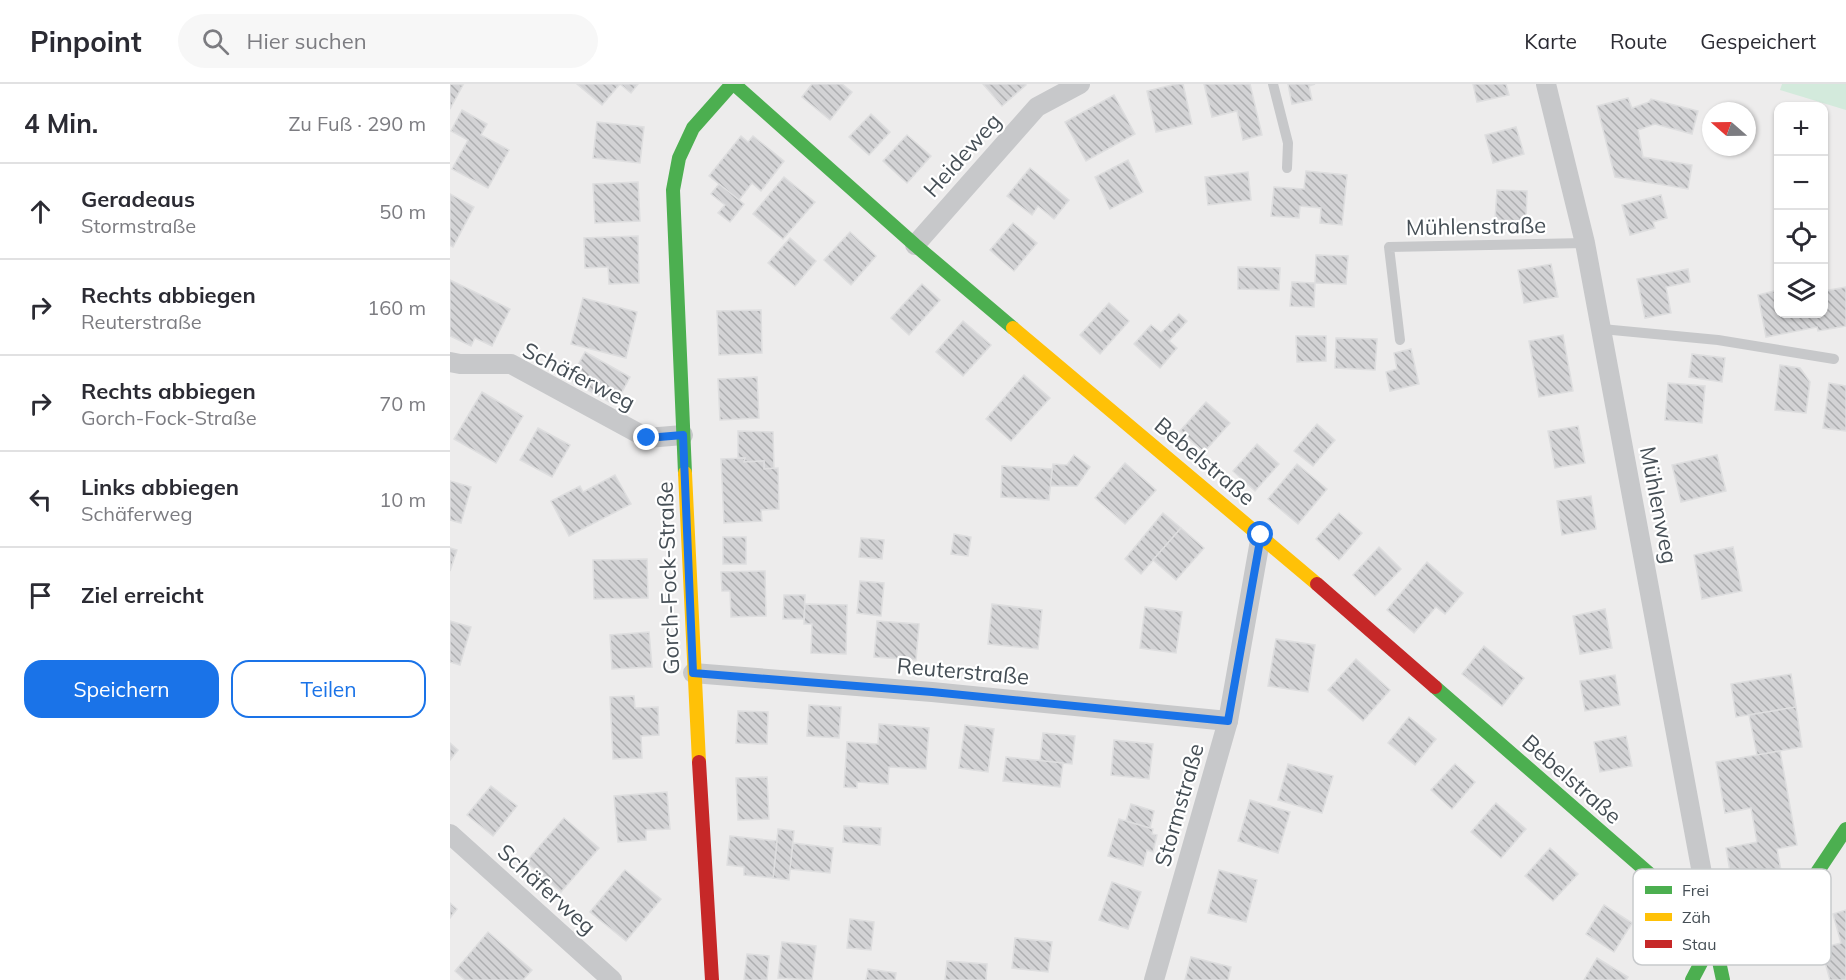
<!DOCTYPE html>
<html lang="de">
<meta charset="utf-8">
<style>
:root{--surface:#fff;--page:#f7f7f7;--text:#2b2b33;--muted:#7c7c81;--line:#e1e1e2;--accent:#1a73e8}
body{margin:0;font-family:Mulish,sans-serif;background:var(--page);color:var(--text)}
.controls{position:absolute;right:18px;top:18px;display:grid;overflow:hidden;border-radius:12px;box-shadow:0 2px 4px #0004}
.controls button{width:54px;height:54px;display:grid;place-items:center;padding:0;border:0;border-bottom:2px solid var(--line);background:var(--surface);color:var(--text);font:30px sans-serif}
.compass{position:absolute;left:1252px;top:18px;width:54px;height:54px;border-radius:50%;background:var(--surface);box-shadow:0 2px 4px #0004;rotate:290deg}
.stop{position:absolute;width:18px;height:18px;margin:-14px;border:4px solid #1a73e8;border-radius:50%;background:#fff}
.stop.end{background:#1a73e8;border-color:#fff;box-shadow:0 2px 6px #0008}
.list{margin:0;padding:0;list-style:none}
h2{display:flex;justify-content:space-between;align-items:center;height:78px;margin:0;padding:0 24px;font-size:26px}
h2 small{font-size:20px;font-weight:400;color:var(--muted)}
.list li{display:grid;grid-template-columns:39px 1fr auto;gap:18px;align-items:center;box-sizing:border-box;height:96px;padding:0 24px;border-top:2px solid var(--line)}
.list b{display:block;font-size:22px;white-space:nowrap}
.list p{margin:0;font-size:20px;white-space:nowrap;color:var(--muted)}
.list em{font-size:20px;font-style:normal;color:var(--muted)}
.actions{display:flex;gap:12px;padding:18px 24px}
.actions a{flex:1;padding:14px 0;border:2px solid var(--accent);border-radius:18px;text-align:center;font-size:21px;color:var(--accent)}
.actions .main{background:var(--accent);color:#fff}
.icon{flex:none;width:33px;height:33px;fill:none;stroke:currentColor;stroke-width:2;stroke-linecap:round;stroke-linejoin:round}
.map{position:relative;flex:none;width:1396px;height:896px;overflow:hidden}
header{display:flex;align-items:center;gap:36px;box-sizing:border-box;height:84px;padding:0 30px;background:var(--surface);border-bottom:2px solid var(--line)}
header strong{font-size:28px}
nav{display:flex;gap:33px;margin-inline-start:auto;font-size:21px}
.search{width:420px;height:54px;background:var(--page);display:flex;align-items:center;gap:15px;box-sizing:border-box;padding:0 21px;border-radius:33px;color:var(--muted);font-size:22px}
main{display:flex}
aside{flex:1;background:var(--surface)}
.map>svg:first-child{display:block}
</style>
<header>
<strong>Pinpoint</strong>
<div class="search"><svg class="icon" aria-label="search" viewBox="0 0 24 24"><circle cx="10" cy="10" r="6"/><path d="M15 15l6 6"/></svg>Hier suchen</div>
<nav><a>Karte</a><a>Route</a><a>Gespeichert</a></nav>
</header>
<main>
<aside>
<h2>4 Min.<small>Zu Fuß · 290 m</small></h2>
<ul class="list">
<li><svg class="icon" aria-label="ahead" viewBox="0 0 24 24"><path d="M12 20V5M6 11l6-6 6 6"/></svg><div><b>Geradeaus</b><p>Stormstraße</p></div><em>50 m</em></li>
<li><svg class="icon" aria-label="right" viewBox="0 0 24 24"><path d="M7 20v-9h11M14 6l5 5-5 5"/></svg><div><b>Rechts abbiegen</b><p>Reuterstraße</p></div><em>160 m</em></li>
<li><svg class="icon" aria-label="right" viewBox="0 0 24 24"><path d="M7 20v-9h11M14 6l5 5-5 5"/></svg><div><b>Rechts abbiegen</b><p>Gorch-Fock-Straße</p></div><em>70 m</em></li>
<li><svg class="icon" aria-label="left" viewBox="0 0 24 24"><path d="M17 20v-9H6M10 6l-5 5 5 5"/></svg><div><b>Links abbiegen</b><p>Schäferweg</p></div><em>10 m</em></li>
<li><svg class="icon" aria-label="arrive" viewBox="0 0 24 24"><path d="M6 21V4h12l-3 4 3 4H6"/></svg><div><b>Ziel erreicht</b></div></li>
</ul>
<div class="actions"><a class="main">Speichern</a><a>Teilen</a></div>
</aside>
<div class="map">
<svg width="1396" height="896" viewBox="0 0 1396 896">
<defs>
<pattern id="building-back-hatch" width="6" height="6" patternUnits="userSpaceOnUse" patternTransform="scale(1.5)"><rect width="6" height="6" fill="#d3d3d5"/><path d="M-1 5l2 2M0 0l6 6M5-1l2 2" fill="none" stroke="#adaeb0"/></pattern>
</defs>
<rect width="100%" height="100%" fill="#edecec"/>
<polygon fill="#d3eadc" points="1332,0 1396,0 1396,26 1330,6"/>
<g fill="url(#building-back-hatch)" stroke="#dededf" stroke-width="1.5">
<polygon points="0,0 13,1 0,25"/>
<polygon points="127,0 170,0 152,21"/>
<polygon points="170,0 188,0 181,9"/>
<polygon points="362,0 392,0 402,8 380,36 352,13"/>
<polygon points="533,0 575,0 576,1 552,22"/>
<polygon points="726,0 733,0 742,40 706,48 697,7"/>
<polygon points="754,0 800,0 812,51 793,56 787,27 762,33"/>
<polygon points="838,0 865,0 859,2 862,16 842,20"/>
<polygon points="1023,0 1056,0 1059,11 1027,18"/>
<polygon points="664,11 685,50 636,77 615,38"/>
<polygon points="1178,14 1182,24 1199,18 1201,15 1248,27 1242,50 1205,40 1188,46 1193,73 1242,81 1238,105 1165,93 1147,22"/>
<polygon points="12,26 37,40 31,51 59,66 38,104 2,85 18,56 1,47"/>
<polygon points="421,30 440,48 419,71 399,53"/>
<polygon points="147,38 194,43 190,79 143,74"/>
<polygon points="1066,43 1074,70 1043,79 1035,51"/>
<polygon points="457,51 481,72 457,99 433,77"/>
<polygon points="291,52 298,58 303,52 334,77 311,107 302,99 289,116 259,92"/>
<polygon points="678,76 693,108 660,125 645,93"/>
<polygon points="580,84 619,116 604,135 588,122 582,131 557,112"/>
<polygon points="856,87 897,91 892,141 870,139 871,124 850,122 849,134 821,132 824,103 854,105"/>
<polygon points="798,88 801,116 758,121 755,93"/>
<polygon points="334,93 365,118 333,155 303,130"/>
<polygon points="188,98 190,137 145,139 143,100"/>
<polygon points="269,100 294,120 280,138 268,129 275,121 261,110"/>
<polygon points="1047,106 1077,107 1076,137 1045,136"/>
<polygon points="0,110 24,123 3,163 0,161"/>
<polygon points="1211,111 1217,134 1203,138 1205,144 1180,151 1172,121"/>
<polygon points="563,139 587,159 564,187 540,166"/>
<polygon points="400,148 426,172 401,201 374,176"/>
<polygon points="188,152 189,199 159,200 158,183 135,184 134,154"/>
<polygon points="340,154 366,177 345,202 318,179"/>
<polygon points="866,171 898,172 896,200 865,199"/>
<polygon points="1101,180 1108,213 1074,219 1068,186"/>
<polygon points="788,183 830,184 829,206 788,205"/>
<polygon points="1238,185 1240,198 1216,203 1221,229 1195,234 1187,195"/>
<polygon points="0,196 60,225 42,262 25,254 21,262 0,252"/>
<polygon points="842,198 865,199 864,223 840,222"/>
<polygon points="472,200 490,216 459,251 441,234"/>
<polygon points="1396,203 1396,242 1368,247 1367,243 1316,253 1308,211 1328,206 1328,230 1374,230 1374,207"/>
<polygon points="133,214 187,228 176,274 121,260"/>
<polygon points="659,219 679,237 650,270 630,251"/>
<polygon points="311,226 312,269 269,271 267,227"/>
<polygon points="729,230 737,237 719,257 727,264 710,284 684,260 701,241 711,249"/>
<polygon points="513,237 541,261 513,292 486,268"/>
<polygon points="1113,251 1123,307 1089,313 1079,257"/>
<polygon points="846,252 876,252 876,277 847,278"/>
<polygon points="886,254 927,255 925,286 885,284"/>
<polygon points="961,265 969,300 940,307 936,288 947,285 944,269"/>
<polygon points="135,268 180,293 165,321 120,296"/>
<polygon points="1242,270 1275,274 1272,298 1239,293"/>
<polygon points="1330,281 1350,284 1360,298 1356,329 1325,326"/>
<polygon points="574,291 600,314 561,357 536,335"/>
<polygon points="307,293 309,334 270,336 268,295"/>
<polygon points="1218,299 1255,302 1252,339 1215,336"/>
<polygon points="1379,299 1396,302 1396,347 1373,344"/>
<polygon points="32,308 73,332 46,379 4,355"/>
<polygon points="756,318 780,339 754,368 730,347"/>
<polygon points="867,340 885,356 863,382 844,367"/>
<polygon points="1128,342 1135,379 1105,384 1098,347"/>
<polygon points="88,344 120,361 102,393 70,376"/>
<polygon points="288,347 323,348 324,384 314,385 314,377 294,378 295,374 288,374"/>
<polygon points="807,360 829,380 805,407 783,387"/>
<polygon points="624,371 640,383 627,402 600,402 603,380 617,381"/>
<polygon points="1267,371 1276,407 1231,418 1222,381"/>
<polygon points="295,374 294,378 314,377 314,385 328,384 329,425 311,426 312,437 274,439 271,375"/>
<polygon points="675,379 706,406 675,440 645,414"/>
<polygon points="847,380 877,405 848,440 818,415"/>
<polygon points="552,382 602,385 599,416 551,413"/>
<polygon points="165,391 181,420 119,452 101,417 130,402 133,408"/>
<polygon points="0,397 21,403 11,439 0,436"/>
<polygon points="1141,412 1146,445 1112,451 1107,417"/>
<polygon points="713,429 731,444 691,490 675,475"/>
<polygon points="889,429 912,449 889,476 866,455"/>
<polygon points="731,444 754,464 726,496 703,476"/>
<polygon points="504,450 521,453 518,472 501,470"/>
<rect x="273" y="453" width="23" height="27"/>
<polygon points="411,454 434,456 432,475 409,473"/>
<polygon points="929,463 951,485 925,512 903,491"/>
<polygon points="1283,463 1292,507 1252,515 1244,471"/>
<polygon points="0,464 7,466 0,487"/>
<polygon points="197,475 198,514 144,515 143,476"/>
<polygon points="977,478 1013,509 995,530 986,523 964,549 937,526"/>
<polygon points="315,487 316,532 281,533 280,507 272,507 271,488"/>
<polygon points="410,497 434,499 431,532 407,529"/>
<polygon points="334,511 355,511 354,535 333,535"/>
<polygon points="355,520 397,521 396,570 361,569 362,540 354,540"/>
<polygon points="542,520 592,526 588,565 538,560"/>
<polygon points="695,523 732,528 726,569 690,564"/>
<polygon points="1155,525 1162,564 1130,570 1123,532"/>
<polygon points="0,537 21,543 10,581 0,578"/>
<polygon points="427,537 469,540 466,576 424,573"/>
<polygon points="199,548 202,583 162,585 160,551"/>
<polygon points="826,555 865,561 858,608 818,602"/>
<polygon points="1034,562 1074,594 1052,622 1012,590"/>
<polygon points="906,575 940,606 913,637 878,606"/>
<polygon points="1341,590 1346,623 1286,633 1281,600"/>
<polygon points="1165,591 1170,621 1135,627 1130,597"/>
<polygon points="184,612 185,624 208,623 209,651 191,652 192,674 163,675 160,613"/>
<polygon points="359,621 391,623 389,654 357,652"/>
<polygon points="1346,623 1352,663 1307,671 1299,631"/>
<polygon points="288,627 318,628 317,660 286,659"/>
<polygon points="959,633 986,655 965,681 938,659"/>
<polygon points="429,640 479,644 476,685 439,683 438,700 407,698 407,704 394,703 397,658 428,660"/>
<polygon points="515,641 544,645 538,688 509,684"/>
<polygon points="593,649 625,652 622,680 590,677"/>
<polygon points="1176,652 1182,682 1150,688 1144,658"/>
<polygon points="664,656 703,660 699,695 661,691"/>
<polygon points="0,659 8,666 0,676"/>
<polygon points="1330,667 1347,761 1327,765 1335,808 1285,817 1276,764 1307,758 1301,724 1275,729 1266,678"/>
<polygon points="556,673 613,679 610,703 553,697"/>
<polygon points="838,680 883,692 872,729 828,716"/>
<polygon points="1005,680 1025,698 1002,725 981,706"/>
<polygon points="317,693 319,735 288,736 286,694"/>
<polygon points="41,702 67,722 43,752 17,731"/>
<polygon points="217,708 220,745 196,746 196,756 168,758 164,712"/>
<polygon points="800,716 840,728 828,769 788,757"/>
<polygon points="1046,719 1076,745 1051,774 1021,748"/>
<polygon points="681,720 704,727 700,744 676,737"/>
<polygon points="114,734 149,764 111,808 76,778"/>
<polygon points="669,735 703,745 702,750 707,751 703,768 697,766 693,782 658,772"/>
<polygon points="394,742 431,744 430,761 393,758"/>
<polygon points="328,745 344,747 339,796 323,794"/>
<polygon points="280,752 327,757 323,794 294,791 294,783 277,781"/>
<polygon points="343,759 383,764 380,789 340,785"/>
<polygon points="1100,764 1128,790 1103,817 1075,792"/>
<polygon points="175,786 211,815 176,857 140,828"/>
<polygon points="769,786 807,796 796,838 758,829"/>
<polygon points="662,798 691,808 678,845 649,836"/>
<polygon points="0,819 7,825 0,834"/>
<polygon points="1154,821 1182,839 1164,868 1136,850"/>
<polygon points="1396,826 1396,896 1380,896 1371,864 1391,859 1383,830"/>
<polygon points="400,835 424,838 421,866 397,864"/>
<polygon points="38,848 82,886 73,896 15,896 5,887"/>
<polygon points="565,854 602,858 598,888 562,884"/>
<polygon points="332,858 366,862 362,896 328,894"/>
<polygon points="297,870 319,872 317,896 294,896"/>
<polygon points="741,873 781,883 778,896 735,896"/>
<polygon points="1147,874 1178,893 1176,896 1134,896"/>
<polygon points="497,877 537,880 536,896 495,896"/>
<polygon points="418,885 446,889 445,896 416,896"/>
</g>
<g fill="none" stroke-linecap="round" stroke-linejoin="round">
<g stroke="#c7c8ca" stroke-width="10">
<polyline points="823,0 838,59 837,84"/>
<polyline points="1152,245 1268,256 1384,275"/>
<polyline points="950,256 939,163 1135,159"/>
</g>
<g stroke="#c7c8ca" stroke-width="20">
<polyline points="1096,0 1135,159 1264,854"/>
<polyline points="465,161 587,23 630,0"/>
<polyline points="0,278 10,280 61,280 197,354 233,351"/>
<polyline points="243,589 482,608 778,637"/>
<polyline points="0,750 162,896"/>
<polyline points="704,896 778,637 811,451"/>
</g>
<g stroke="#4caf50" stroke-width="14">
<polyline points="284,0 465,161 563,244"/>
<polyline points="235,389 223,106 229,74 243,44 282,0"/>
<path d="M 985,603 L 1210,799 C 1225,811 1238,820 1258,818"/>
<polyline points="1264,854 1323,839 1342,826 1396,745"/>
<polyline points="1264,854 1273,896"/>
<polyline points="1242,896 1264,854"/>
</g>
<g stroke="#ffc107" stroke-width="14">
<polyline points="563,244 867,500"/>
<polyline points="235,389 249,678"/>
</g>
<g stroke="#c62828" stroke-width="14">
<polyline points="867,500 985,603"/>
<polyline points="249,678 262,896"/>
</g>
</g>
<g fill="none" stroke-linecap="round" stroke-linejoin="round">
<polyline stroke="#1a73e8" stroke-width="8" points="197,354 233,351 243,589 482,608 778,637 811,451"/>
</g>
<g text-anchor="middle" stroke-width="4.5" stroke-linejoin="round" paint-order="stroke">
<g font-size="22" fill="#464f56" stroke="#fff">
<text transform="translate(512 71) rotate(-48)" y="8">Heideweg</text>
<text transform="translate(1026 142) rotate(-1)" y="8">Mühlenstraße</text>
<text transform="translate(129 292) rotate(27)" y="8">Schäferweg</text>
<text transform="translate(755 377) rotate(40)" y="8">Bebelstraße</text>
<text transform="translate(1209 421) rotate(79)" y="8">Mühlenweg</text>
<text transform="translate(218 494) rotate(-92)" y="8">Gorch-Fock-Straße</text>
<text transform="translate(513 587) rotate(5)" y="8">Reuterstraße</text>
<text transform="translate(1122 695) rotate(41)" y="8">Bebelstraße</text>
<text transform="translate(729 721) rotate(-74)" y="8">Stormstraße</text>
<text transform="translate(97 805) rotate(42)" y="8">Schäferweg</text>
</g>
</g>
<rect x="1183" y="785" width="198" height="96" rx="9" fill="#fff" stroke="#c8cacc" stroke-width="1.5"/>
<rect x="1195" y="802" width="27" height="8" fill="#4caf50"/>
<rect x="1195" y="829" width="27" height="8" fill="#ffc107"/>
<rect x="1195" y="856" width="27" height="8" fill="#c62828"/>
<g font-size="16" fill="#464f56">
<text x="1232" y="812">Frei</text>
<text x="1232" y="839">Zäh</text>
<text x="1232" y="866">Stau</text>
</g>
</svg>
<div class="controls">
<button>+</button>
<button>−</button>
<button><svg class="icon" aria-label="locate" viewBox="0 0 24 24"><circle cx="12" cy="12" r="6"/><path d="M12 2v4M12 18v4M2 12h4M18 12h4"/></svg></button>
<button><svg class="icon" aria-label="layers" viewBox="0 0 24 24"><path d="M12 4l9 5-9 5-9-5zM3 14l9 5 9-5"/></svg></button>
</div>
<svg class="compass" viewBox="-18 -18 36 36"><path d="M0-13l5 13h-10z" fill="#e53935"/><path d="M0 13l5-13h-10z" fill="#7c7c81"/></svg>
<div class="stop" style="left:811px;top:451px"></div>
<div class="stop end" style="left:197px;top:354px"></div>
</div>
</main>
